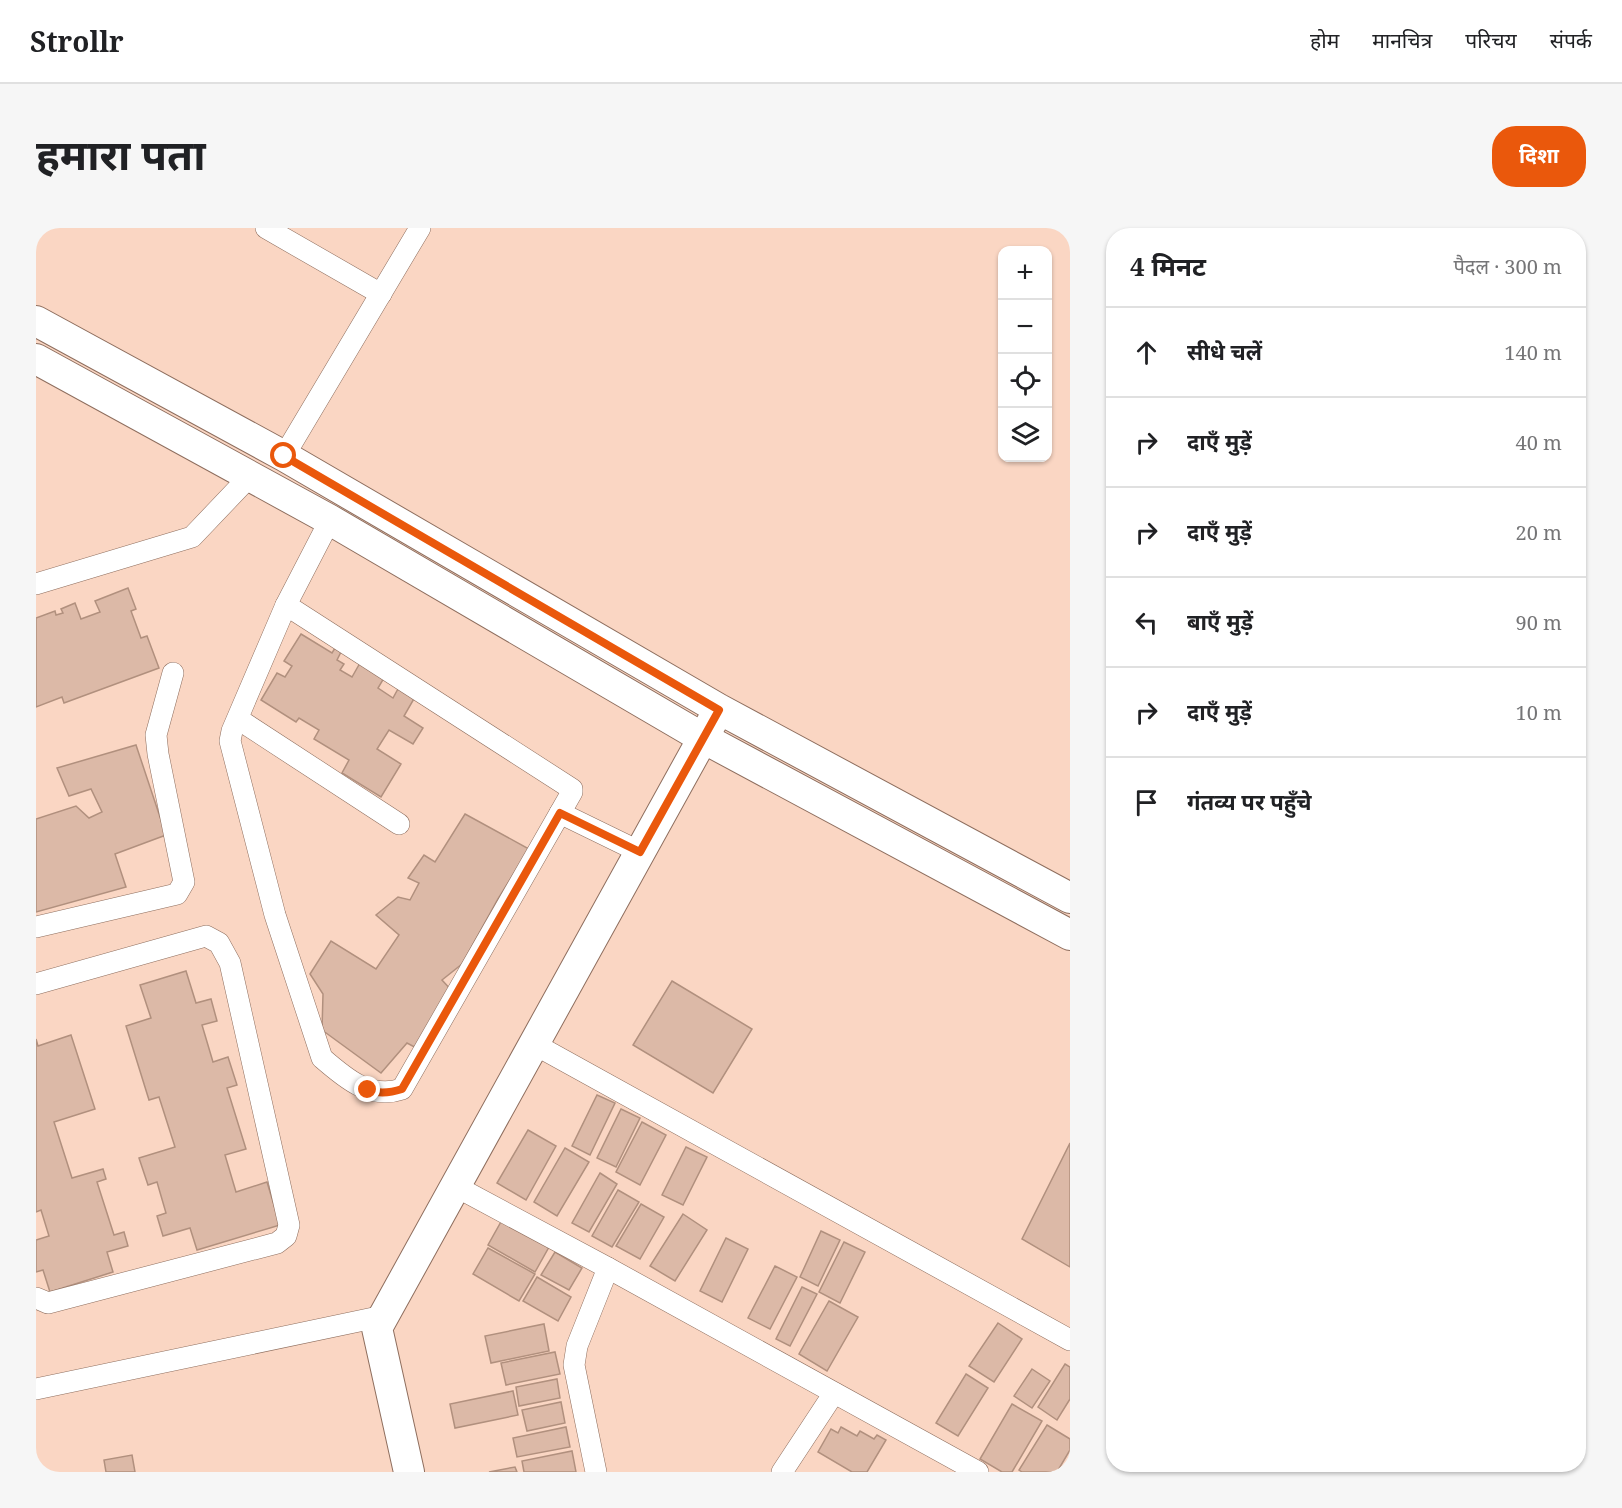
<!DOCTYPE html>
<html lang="hi">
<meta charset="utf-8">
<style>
:root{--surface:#fff;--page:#f6f6f6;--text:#202124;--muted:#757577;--line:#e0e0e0;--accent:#ea580c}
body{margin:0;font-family:"Noto Serif","Noto Sans Devanagari",serif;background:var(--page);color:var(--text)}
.controls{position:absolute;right:18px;top:18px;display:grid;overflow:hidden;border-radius:12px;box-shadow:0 2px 4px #0004}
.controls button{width:54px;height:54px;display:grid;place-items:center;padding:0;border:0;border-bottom:2px solid var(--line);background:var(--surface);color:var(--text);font:30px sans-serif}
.stop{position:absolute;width:18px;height:18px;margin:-14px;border:4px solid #ea580c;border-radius:50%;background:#fff}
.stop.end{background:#ea580c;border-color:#fff;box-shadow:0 2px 6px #0008}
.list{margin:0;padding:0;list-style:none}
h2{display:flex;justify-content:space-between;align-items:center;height:78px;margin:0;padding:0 24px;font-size:26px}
h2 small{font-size:20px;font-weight:400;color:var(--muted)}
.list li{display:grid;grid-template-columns:39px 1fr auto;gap:18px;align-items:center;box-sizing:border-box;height:90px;padding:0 24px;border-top:2px solid var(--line)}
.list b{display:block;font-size:22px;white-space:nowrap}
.list em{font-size:20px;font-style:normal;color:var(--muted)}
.icon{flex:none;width:33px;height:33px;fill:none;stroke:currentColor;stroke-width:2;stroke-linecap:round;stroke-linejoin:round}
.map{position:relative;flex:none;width:1034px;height:1244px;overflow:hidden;border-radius:24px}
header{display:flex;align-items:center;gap:36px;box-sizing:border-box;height:84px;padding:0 30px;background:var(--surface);border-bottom:2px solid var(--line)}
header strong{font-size:28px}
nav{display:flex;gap:33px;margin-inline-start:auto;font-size:21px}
.intro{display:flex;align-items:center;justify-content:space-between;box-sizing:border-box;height:144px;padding:0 36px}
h1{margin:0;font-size:42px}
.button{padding:15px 27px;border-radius:24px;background:var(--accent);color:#fff;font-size:21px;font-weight:700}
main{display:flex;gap:36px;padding:0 36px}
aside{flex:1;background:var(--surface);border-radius:24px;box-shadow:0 2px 4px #0004}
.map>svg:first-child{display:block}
</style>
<header>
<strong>Strollr</strong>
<nav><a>होम</a><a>मानचित्र</a><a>परिचय</a><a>संपर्क</a></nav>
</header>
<div class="intro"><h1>हमारा पता</h1><a class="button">दिशा</a></div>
<main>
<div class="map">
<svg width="1034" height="1244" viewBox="0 0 1034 1244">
<rect width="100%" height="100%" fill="#fad6c3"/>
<g fill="#dcb9a7" stroke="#b1907e" stroke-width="1.5">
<polygon points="92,360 100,381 95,383 105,410 111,408 123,440 28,475 26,469 0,479 0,390 19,383 20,387 27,385 25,381 39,375 45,391 64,384 59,373"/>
<polygon points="265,406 296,425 299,420 305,424 301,432 308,436 304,442 316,449 324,435 348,450 342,460 357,470 363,459 379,469 368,488 387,500 377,516 353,502 341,521 365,536 345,569 306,545 313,532 278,511 283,502 263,490 260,494 225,472 241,445 249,449 256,438 248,433"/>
<polygon points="100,517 130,607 79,626 90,659 0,684 0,591 40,578 53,590 66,584 55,561 33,568 21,540"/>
<polygon points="429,586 493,621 462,671 426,736 406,752 419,766 386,823 371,815 345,845 286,802 287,766 274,746 295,713 340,741 363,707 340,687 362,669 374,672 383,655 372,650 388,627 399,634"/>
<polygon points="150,743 160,775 175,771 181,793 166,797 177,834 192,829 201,857 191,860 210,921 189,927 200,964 231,954 244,997 161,1022 154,1000 127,1008 121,988 130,985 121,954 112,957 103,930 139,919 123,869 113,872 90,798 115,790 104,757"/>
<polygon points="636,753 716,801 677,865 597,817"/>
<polygon points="35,807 59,881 18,894 36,950 67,941 70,951 61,954 78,1007 88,1004 92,1018 71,1024 77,1044 14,1064 7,1042 0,1044 0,1012 13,1008 5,982 0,984 0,811 2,818"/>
<polygon points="561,867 579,875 554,927 536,918"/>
<polygon points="585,881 604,890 580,939 561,930"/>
<polygon points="606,894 630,907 604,957 580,944"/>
<polygon points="492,902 520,918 490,972 461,955"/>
<polygon points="1034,915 1034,1039 986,1011"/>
<polygon points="650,919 671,929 647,977 626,967"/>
<polygon points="529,920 553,934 521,988 498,974"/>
<polygon points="564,945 581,956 553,1004 536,995"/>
<polygon points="582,962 603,974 576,1019 556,1008"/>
<polygon points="605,976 628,989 604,1031 580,1018"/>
<polygon points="647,986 671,1002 639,1053 614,1038"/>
<polygon points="466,992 513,1019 499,1044 452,1017"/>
<polygon points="785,1003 804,1012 782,1058 764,1049"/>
<polygon points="690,1010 712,1021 686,1074 664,1063"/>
<polygon points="808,1014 829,1024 804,1075 783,1064"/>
<polygon points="452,1020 499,1046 483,1073 437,1046"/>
<polygon points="519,1024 546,1040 533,1062 505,1047"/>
<polygon points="739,1038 761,1049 734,1101 712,1090"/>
<polygon points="501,1049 535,1069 522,1093 487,1073"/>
<polygon points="766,1059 781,1066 754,1118 740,1111"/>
<polygon points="793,1073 822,1089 791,1143 763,1126"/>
<polygon points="962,1095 986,1111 958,1154 933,1138"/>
<polygon points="508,1096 513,1123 455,1135 449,1108"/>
<polygon points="519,1124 524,1146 470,1157 465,1135"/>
<polygon points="1029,1136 1034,1139 1034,1171 1021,1192 1002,1179"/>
<polygon points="996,1141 1014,1153 996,1180 978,1168"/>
<polygon points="930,1146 952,1160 922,1208 900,1195"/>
<polygon points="521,1151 524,1170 483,1178 480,1159"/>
<polygon points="477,1163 482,1187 419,1200 414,1176"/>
<polygon points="525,1174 529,1195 491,1203 486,1182"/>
<polygon points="976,1176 1006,1193 976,1244 966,1244 944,1231"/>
<polygon points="1011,1197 1034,1211 1034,1222 1021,1244 986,1244 983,1242"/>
<polygon points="530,1199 534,1219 481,1229 477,1210"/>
<polygon points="805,1199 821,1208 824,1203 838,1211 841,1207 850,1212 831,1244 816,1244 782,1224 795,1201 802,1205"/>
<polygon points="536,1223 540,1244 488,1244 486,1233"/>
<polygon points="96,1227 99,1244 70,1244 68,1232"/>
<polygon points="479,1239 481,1244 453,1244"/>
</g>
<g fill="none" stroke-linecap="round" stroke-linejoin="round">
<g stroke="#8e6e5e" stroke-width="22">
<g id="street">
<polyline points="230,0 345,66"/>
<polyline points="248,228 384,0"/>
<polyline points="294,292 250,377 536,561 536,564 524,585 604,624"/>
<polyline points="0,356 156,309 214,248"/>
<path d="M 250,377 L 196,503 L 194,513 L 239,687 L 286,830 C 309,850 334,872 366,861 L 524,585"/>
<polyline points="202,491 363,596"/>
<polyline points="0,699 141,666 148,654 122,526 120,507 137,445"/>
<polyline points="0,756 170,708 183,715 194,735 253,997 250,1008 241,1015 12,1075 0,1070"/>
<polyline points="498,816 1034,1112"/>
<polyline points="419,958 572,1040 942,1244"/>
<polyline points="0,1161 347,1088"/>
<polyline points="560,1244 538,1137 541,1118 572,1040"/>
<polyline points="746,1244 798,1165"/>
</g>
</g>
<g stroke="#8e6e5e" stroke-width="32">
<g id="secondary">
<polyline points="0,93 248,228 683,481 1034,670"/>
<polyline points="0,131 294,292 667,510 1034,707"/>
<polyline points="373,1244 341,1100 677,492"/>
</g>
</g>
<use href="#street" stroke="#fff" stroke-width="21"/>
<use href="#secondary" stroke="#fff" stroke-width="30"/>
</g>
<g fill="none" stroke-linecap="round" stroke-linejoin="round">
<path stroke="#ea580c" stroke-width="8" d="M 248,228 L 683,482 L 604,624 L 524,585 L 366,861 C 354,865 343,866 332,862"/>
</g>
</svg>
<div class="controls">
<button>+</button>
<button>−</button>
<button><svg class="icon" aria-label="locate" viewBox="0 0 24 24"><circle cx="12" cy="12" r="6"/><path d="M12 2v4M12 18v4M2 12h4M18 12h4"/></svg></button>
<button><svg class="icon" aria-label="layers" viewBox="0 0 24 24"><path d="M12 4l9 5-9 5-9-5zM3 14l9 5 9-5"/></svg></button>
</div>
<div class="stop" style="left:248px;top:228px"></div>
<div class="stop end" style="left:332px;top:862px"></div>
</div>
<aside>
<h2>4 मिनट<small>पैदल · 300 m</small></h2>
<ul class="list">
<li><svg class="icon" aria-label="ahead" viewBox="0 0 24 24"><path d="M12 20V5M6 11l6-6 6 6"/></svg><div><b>सीधे चलें</b></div><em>140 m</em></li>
<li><svg class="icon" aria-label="right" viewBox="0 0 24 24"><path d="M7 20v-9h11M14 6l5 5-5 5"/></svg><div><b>दाएँ मुड़ें</b></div><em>40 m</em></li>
<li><svg class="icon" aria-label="right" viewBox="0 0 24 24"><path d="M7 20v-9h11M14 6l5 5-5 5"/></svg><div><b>दाएँ मुड़ें</b></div><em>20 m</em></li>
<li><svg class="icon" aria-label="left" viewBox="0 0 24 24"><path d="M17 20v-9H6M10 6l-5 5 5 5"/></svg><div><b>बाएँ मुड़ें</b></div><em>90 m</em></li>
<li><svg class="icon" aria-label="right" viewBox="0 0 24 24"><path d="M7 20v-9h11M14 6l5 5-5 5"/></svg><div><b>दाएँ मुड़ें</b></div><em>10 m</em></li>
<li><svg class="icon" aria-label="arrive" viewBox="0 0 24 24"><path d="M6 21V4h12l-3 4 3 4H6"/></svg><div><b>गंतव्य पर पहुँचे</b></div></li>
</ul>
</aside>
</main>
